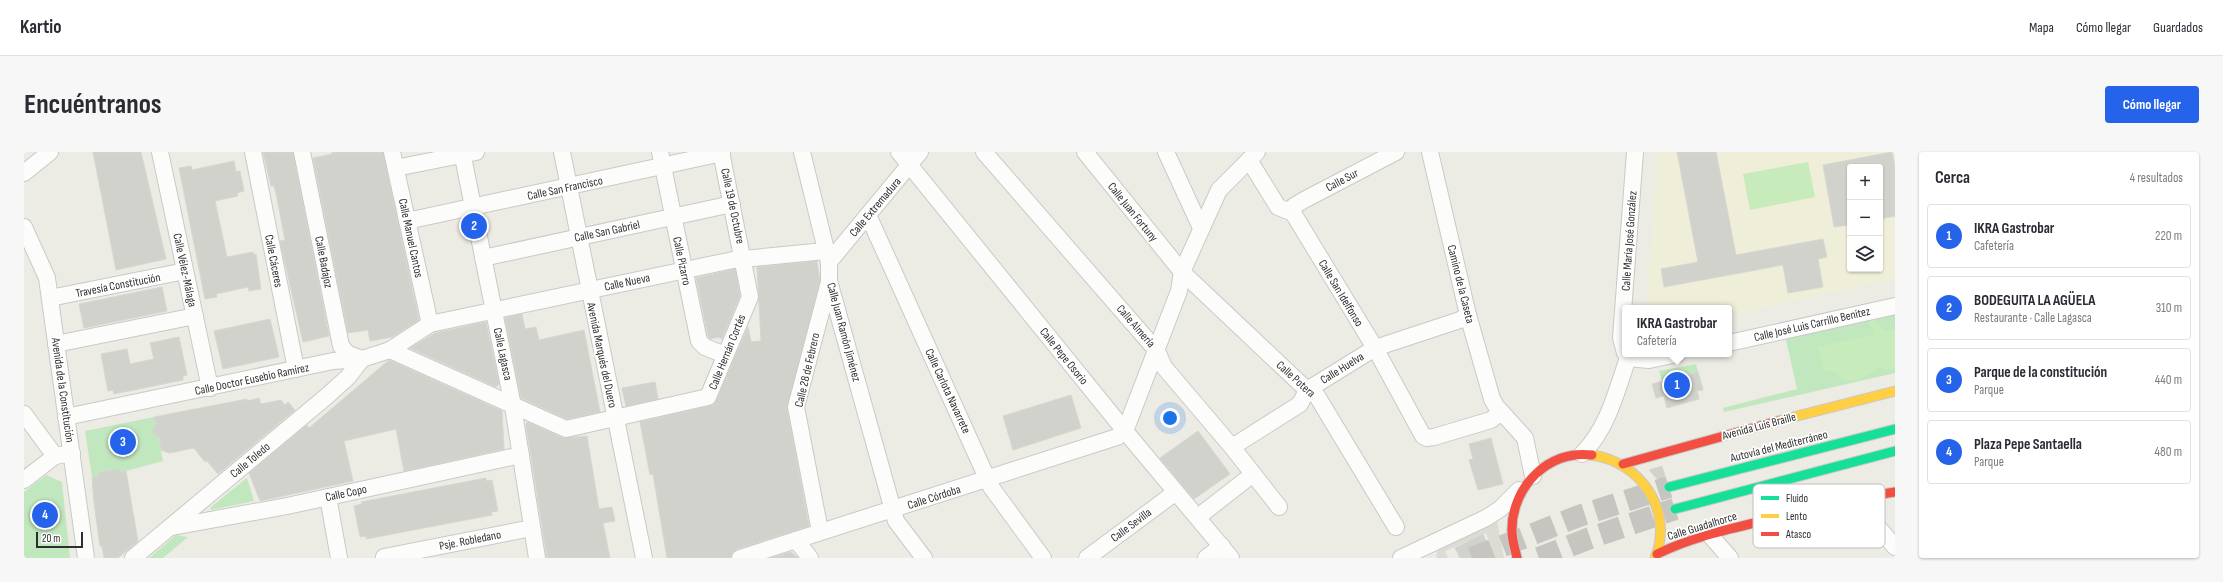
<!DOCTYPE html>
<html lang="es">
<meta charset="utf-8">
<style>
:root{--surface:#fff;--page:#f7f7f7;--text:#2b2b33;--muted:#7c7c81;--line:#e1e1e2;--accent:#2563eb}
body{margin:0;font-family:"Sofia Sans Condensed",sans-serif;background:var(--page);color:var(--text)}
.controls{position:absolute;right:12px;top:12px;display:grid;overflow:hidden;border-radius:4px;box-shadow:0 1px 3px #0004}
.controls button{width:36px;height:36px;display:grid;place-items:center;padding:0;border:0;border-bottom:1px solid var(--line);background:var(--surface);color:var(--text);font:20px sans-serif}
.scale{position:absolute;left:12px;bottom:10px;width:47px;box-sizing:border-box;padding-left:4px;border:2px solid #2e2e2e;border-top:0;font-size:11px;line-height:14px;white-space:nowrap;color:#2e2e2e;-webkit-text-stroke:3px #fff;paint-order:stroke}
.you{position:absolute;left:1146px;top:266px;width:14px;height:14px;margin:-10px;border:3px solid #fff;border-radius:50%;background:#1a73e8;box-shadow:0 0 0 6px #1a73e833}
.badge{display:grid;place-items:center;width:26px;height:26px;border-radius:50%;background:var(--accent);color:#fff;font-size:13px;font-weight:700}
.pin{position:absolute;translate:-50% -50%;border:2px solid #fff;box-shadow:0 1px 4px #0006}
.popup{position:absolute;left:1598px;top:153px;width:110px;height:52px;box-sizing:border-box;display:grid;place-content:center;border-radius:4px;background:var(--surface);filter:drop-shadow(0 1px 3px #0005);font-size:13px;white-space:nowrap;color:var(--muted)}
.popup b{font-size:15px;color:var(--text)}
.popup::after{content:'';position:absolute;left:50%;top:100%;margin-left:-8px;border:8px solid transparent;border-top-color:var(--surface)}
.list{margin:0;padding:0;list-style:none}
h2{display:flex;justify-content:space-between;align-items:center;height:52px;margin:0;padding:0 16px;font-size:17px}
h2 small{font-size:13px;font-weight:400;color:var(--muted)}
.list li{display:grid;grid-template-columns:26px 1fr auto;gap:12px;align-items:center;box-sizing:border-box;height:64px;margin:0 8px 8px;padding:0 8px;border:1px solid var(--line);border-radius:4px}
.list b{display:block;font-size:15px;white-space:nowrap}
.list p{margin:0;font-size:13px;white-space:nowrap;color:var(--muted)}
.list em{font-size:13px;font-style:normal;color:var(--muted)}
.icon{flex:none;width:22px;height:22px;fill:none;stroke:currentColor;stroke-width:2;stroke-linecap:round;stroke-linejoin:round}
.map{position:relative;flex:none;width:1871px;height:406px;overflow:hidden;border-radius:4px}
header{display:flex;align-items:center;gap:24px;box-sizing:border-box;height:56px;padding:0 20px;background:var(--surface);border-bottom:1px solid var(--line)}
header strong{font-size:19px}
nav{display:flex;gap:22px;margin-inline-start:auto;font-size:14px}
.intro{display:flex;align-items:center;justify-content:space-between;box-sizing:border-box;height:96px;padding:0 24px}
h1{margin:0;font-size:28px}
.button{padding:10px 18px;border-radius:4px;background:var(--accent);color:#fff;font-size:14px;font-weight:700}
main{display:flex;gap:24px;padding:0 24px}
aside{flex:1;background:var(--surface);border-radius:4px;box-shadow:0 1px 3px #0004}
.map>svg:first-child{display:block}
</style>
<header>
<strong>Kartio</strong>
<nav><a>Mapa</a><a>Cómo llegar</a><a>Guardados</a></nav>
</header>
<div class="intro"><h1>Encuéntranos</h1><a class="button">Cómo llegar</a></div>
<main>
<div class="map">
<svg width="1871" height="406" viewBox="0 0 1871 406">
<rect width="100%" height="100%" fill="#ecebe4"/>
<path fill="#eeeed9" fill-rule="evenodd" d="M 1633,0 L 1871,0 L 1871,127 L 1705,164 L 1705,156 L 1623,156 ZM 1826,15 L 1856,15 L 1856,117 L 1826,117 Z"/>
<g fill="#c1e7be">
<polygon points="1871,158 1871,221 1700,260 1699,256 1773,237 1761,183"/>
<polygon points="1672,212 1674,220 1638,229 1635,219"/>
<polygon points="130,265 139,309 102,319 68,325 61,279"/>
<polygon points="22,323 38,330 46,406 0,406 0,340"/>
<polygon points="223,326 230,349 187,358 187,355"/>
<polygon points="152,383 164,385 139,406 125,406"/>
</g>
<g fill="#c8ebbb">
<polygon points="1784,10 1791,45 1726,58 1719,22"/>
<path d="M 1846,164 L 1861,179 L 1871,177 L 1871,217 L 1863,218 L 1857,215 C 1848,220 1835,230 1825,229 C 1814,227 1813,216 1800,219 L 1794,195 L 1851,182 L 1842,165 Z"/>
</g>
<polygon fill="#dcdbd4" points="1473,369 1480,406 1472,406 1462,381 1426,397 1430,406 1426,397 1421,399 1424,406 1412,406 1414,395"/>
<g fill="#d2d2cd" stroke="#d7d6d0">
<polygon points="69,0 117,0 142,107 92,118"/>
<polygon points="239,0 269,0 305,184 279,190 256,89 261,88 253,46 250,34 247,34"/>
<polygon points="308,0 359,0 395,168 368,185 346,189 344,178 324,181 289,6 308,2"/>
<polygon points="1653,0 1692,0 1712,103 1799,87 1803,105 1794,107 1799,135 1764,141 1759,113 1640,135 1637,117 1674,110"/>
<polygon points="1868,0 1871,14 1871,64 1856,67 1856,15 1826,15 1826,73 1810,75 1799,13"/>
<polygon points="210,9 212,20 216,19 220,39 213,41 214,44 191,49 203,105 229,100 230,103 232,102 237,137 225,139 224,135 192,142 193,145 181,147 155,16 167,14 168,18"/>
<polygon points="793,109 796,129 763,256 785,374 713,397 709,400 707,406 643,406 629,322 626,323 616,270 690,253 724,175 727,190 737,189 733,115"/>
<polygon points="711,117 716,144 698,187 695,185 686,187 684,184 672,126"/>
<polygon points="138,135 143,159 60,176 55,152"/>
<polygon points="498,162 501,177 512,175 515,188 560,178 576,260 543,267 497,246 481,166"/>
<polygon points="246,167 255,205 199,217 190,179"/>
<polygon points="462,170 475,232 472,235 386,196 411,181"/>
<polygon points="155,185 163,223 159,224 159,228 90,242 89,238 84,239 77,202 103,197 106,212 130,207 126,191"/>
<polygon points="365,208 478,259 480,297 380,319 372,277 320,289 329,329 236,349 225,321 283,273 285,276"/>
<polygon points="1674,220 1679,238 1673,239 1675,247 1643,256 1640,244 1632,246 1628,232"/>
<polygon points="631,230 634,247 602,254 598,236"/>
<polygon points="1047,243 1057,276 989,298 979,264"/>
<polygon points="235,246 237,252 257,248 261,253 264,250 271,258 194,322 182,308 181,310 170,296 145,301 137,298 135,286 128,280 132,273 130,265 223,247 223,249"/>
<polygon points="503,270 539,286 563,284 575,357 588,355 591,369 579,371 586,406 523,406 502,273"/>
<polygon points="1174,279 1206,322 1170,347 1136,306"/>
<polygon points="1467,286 1479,332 1454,338 1445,308 1449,307 1445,292"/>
<polygon points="1638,314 1641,324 1635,329 1625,318"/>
<polygon points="95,317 96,320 102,319 114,389 94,406 80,406 78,394 76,394 70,351 68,325 75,324 74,320"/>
<polygon points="462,326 462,329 468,328 474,359 467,360 468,363 342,387 342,384 336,385 330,354 338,352 337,350"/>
<polygon points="1459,382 1469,406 1436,406 1431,396"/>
<polygon points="767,400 774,406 747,406"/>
</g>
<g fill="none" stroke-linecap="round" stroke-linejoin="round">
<g stroke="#c6c5c0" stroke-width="22" stroke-dasharray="22 11" stroke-linecap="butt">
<polyline points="1448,406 1555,364 1645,335"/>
<polyline points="1515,406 1566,386 1651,357"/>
</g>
<g stroke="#cac9c9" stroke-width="18">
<g id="street">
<polyline points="136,0 186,236"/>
<polyline points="229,0 272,217"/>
<polyline points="368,0 406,172"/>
<polyline points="438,0 489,254 513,406"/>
<polyline points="538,0 620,406"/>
<polyline points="636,0 675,189 681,195 701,203"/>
<polyline points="778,0 805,110 805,129 872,369 900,406"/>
<polyline points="875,0 1101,279 1207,406"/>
<polyline points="960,0 1133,199 1140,215 1208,295 1255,355"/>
<polyline points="1061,0 1158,120 1283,238 1293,244 1372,375"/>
<polyline points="1142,0 1177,76"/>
<polyline points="1406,0 1444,163 1468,247 1472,254 1501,286 1509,324"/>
<polyline points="1225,8 1254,55 1269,61 1351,196 1399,284 1403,286 1410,285 1467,268 1477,260"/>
<polyline points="372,16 452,0"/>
<polyline points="0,21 26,0"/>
<polyline points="1269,61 1270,54 1280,48 1372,0"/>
<polyline points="844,63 967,335 1019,406"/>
<polyline points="383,69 698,1"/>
<polyline points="0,75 23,126 62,406"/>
<polyline points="459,106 708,52"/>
<polyline points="805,110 896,0"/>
<polyline points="26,146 161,119"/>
<polyline points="1705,191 1871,154"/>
<polyline points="32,192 171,164"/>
<polyline points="366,198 542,277 684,245 726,145 697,0"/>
<polyline points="1601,201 1597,186 1611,0"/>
<polyline points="1604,206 1625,208 1653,202"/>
<polyline points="0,262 31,304"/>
<polyline points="42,265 309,209 338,207 366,198 406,172 709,108 801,99"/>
<polyline points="1208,295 1276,252 1283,238 1351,196 1436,168 1444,163"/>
<path d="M 1558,302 C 1584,276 1592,240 1604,206"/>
<polyline points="0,328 31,304 48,301"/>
<polyline points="304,345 315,406"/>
<polyline points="1830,347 1871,395"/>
<polyline points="1174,365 1229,322"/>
<polyline points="148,375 263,354 497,303"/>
<polyline points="796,379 772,255 805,130"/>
<polyline points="1685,382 1706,406"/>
<polyline points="772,388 786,406"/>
<polyline points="360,405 508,376"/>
<polyline points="109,406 303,244 324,225 338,207 324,202 317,194 278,0"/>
<polyline points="716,406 1093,285 1101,279 1155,139 1158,120 1195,38 1233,0"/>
<polyline points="1063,406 1152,340"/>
<polyline points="1182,406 1198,394"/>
<polyline points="1377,406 1462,366 1476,357 1495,338"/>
</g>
</g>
<g stroke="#cac9c9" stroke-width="11">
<g id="fast">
<polyline points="1645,335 1871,277"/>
<polyline points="1651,357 1871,299"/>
</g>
</g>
<g stroke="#cac9c9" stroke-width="11">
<g id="slow">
<polyline points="1754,269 1871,239"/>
<path d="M 1568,303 C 1617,310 1650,359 1631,406"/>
</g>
</g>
<g stroke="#cac9c9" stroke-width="11">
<g id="jam">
<polyline points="1599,312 1754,269"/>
<path d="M 1633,402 C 1668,385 1705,377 1743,368 C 1786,358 1828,347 1871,340"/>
<path d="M 1493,406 C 1491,397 1488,388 1488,379 C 1487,336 1524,297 1568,303"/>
</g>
</g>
<use href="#street" stroke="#fcfcfb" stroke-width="16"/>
<use href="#fast" stroke="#16e098" stroke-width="9"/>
<use href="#slow" stroke="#ffcf43" stroke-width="9"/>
<use href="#jam" stroke="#f24e42" stroke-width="9"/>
</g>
<g text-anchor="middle" stroke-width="3.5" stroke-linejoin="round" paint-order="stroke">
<g font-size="12" fill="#2e2e2e" stroke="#fff">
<text transform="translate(1318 28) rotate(-28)" y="4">Calle Sur</text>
<text transform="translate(541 36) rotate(-12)" y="4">Calle San Francisco</text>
<text transform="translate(709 54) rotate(78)" y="4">Calle 19 de Octubre</text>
<text transform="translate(851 55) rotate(-50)" y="4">Calle Extremadura</text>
<text transform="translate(1109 60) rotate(51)" y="4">Calle Juan Fortuny</text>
<text transform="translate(583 79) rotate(-12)" y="4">Calle San Gabriel</text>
<text transform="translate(387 86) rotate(78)" y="4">Calle Manuel Cantos</text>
<text transform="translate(1605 89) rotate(-86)" y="4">Calle María José González</text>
<text transform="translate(250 109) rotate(79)" y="4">Calle Cáceres</text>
<text transform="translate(658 109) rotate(78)" y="4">Calle Pizarro</text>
<text transform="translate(300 110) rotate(79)" y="4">Calle Badajoz</text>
<text transform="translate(161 118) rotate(78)" y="4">Calle Vélez-Málaga</text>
<text transform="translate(603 130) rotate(-12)" y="4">Calle Nueva</text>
<text transform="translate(1437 132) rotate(76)" y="4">Camino de la Caseta</text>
<text transform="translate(94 133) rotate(-11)" y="4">Travesía Constitución</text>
<text transform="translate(1317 141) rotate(59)" y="4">Calle San Idelfonso</text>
<text transform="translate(1788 172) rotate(-13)" y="4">Calle José Luis Carrillo Benítez</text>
<text transform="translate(1112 174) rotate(49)" y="4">Calle Almería</text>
<text transform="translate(820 180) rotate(75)" y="4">Calle Juan Ramón Jiménez</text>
<text transform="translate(703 200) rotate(-68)" y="4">Calle Hernán Cortés</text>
<text transform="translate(479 202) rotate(78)" y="4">Calle Lagasca</text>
<text transform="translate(578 203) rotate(78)" y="4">Avenida Marqués del Duero</text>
<text transform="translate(1040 204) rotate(51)" y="4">Calle Pepe Osorio</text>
<text transform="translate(1318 216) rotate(-32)" y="4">Calle Huelva</text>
<text transform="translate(783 218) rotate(-77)" y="4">Calle 28 de Febrero</text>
<text transform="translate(228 227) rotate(-12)" y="4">Calle Doctor Eusebio Ramírez</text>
<text transform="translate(1272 227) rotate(42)" y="4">Calle Potera</text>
<text transform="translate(39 238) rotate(82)" y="4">Avenida de la Constitución</text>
<text transform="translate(924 239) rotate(65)" y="4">Calle Carlota Navarrete</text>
<text transform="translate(1735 274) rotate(-15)" y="4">Avenida Luis Braille</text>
<text transform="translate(1755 294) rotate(-14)" y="4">Autovía del Mediterráneo</text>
<text transform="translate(226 308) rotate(-40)" y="4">Calle Toledo</text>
<text transform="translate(322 341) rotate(-12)" y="4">Calle Copo</text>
<text transform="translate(910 345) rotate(-18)" y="4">Calle Córdoba</text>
<text transform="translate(1107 373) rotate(-37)" y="4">Calle Sevilla</text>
<text transform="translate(1678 374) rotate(-17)" y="4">Calle Guadalhorce</text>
<text transform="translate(446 388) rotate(-11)" y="4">Psje. Robledano</text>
</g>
</g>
<rect x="1729" y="332" width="132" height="64" rx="6" fill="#fff" stroke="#c0c0c0" stroke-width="1"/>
<rect x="1737" y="344" width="18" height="4" fill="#16e098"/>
<rect x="1737" y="362" width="18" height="4" fill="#ffcf43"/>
<rect x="1737" y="380" width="18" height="4" fill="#f24e42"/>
<g font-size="11" fill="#2e2e2e">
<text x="1762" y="350">Fluido</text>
<text x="1762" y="368">Lento</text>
<text x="1762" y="386">Atasco</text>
</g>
</svg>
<div class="controls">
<button>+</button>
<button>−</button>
<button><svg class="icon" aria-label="layers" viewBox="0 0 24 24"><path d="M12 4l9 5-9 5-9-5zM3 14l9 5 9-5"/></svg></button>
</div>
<div class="scale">20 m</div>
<div class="you"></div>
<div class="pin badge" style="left:1653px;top:233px">1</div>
<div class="popup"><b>IKRA Gastrobar</b>Cafetería</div>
<div class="pin badge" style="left:450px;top:74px">2</div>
<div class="pin badge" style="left:99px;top:290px">3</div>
<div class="pin badge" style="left:21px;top:363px">4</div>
</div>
<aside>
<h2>Cerca<small>4 resultados</small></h2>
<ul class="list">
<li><span class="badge">1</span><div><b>IKRA Gastrobar</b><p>Cafetería</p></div><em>220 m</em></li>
<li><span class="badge">2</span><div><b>BODEGUITA LA AGÜELA</b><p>Restaurante · Calle Lagasca</p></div><em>310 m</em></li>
<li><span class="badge">3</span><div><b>Parque de la constitución</b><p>Parque</p></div><em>440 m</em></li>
<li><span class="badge">4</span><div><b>Plaza Pepe Santaella</b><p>Parque</p></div><em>480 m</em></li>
</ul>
</aside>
</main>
